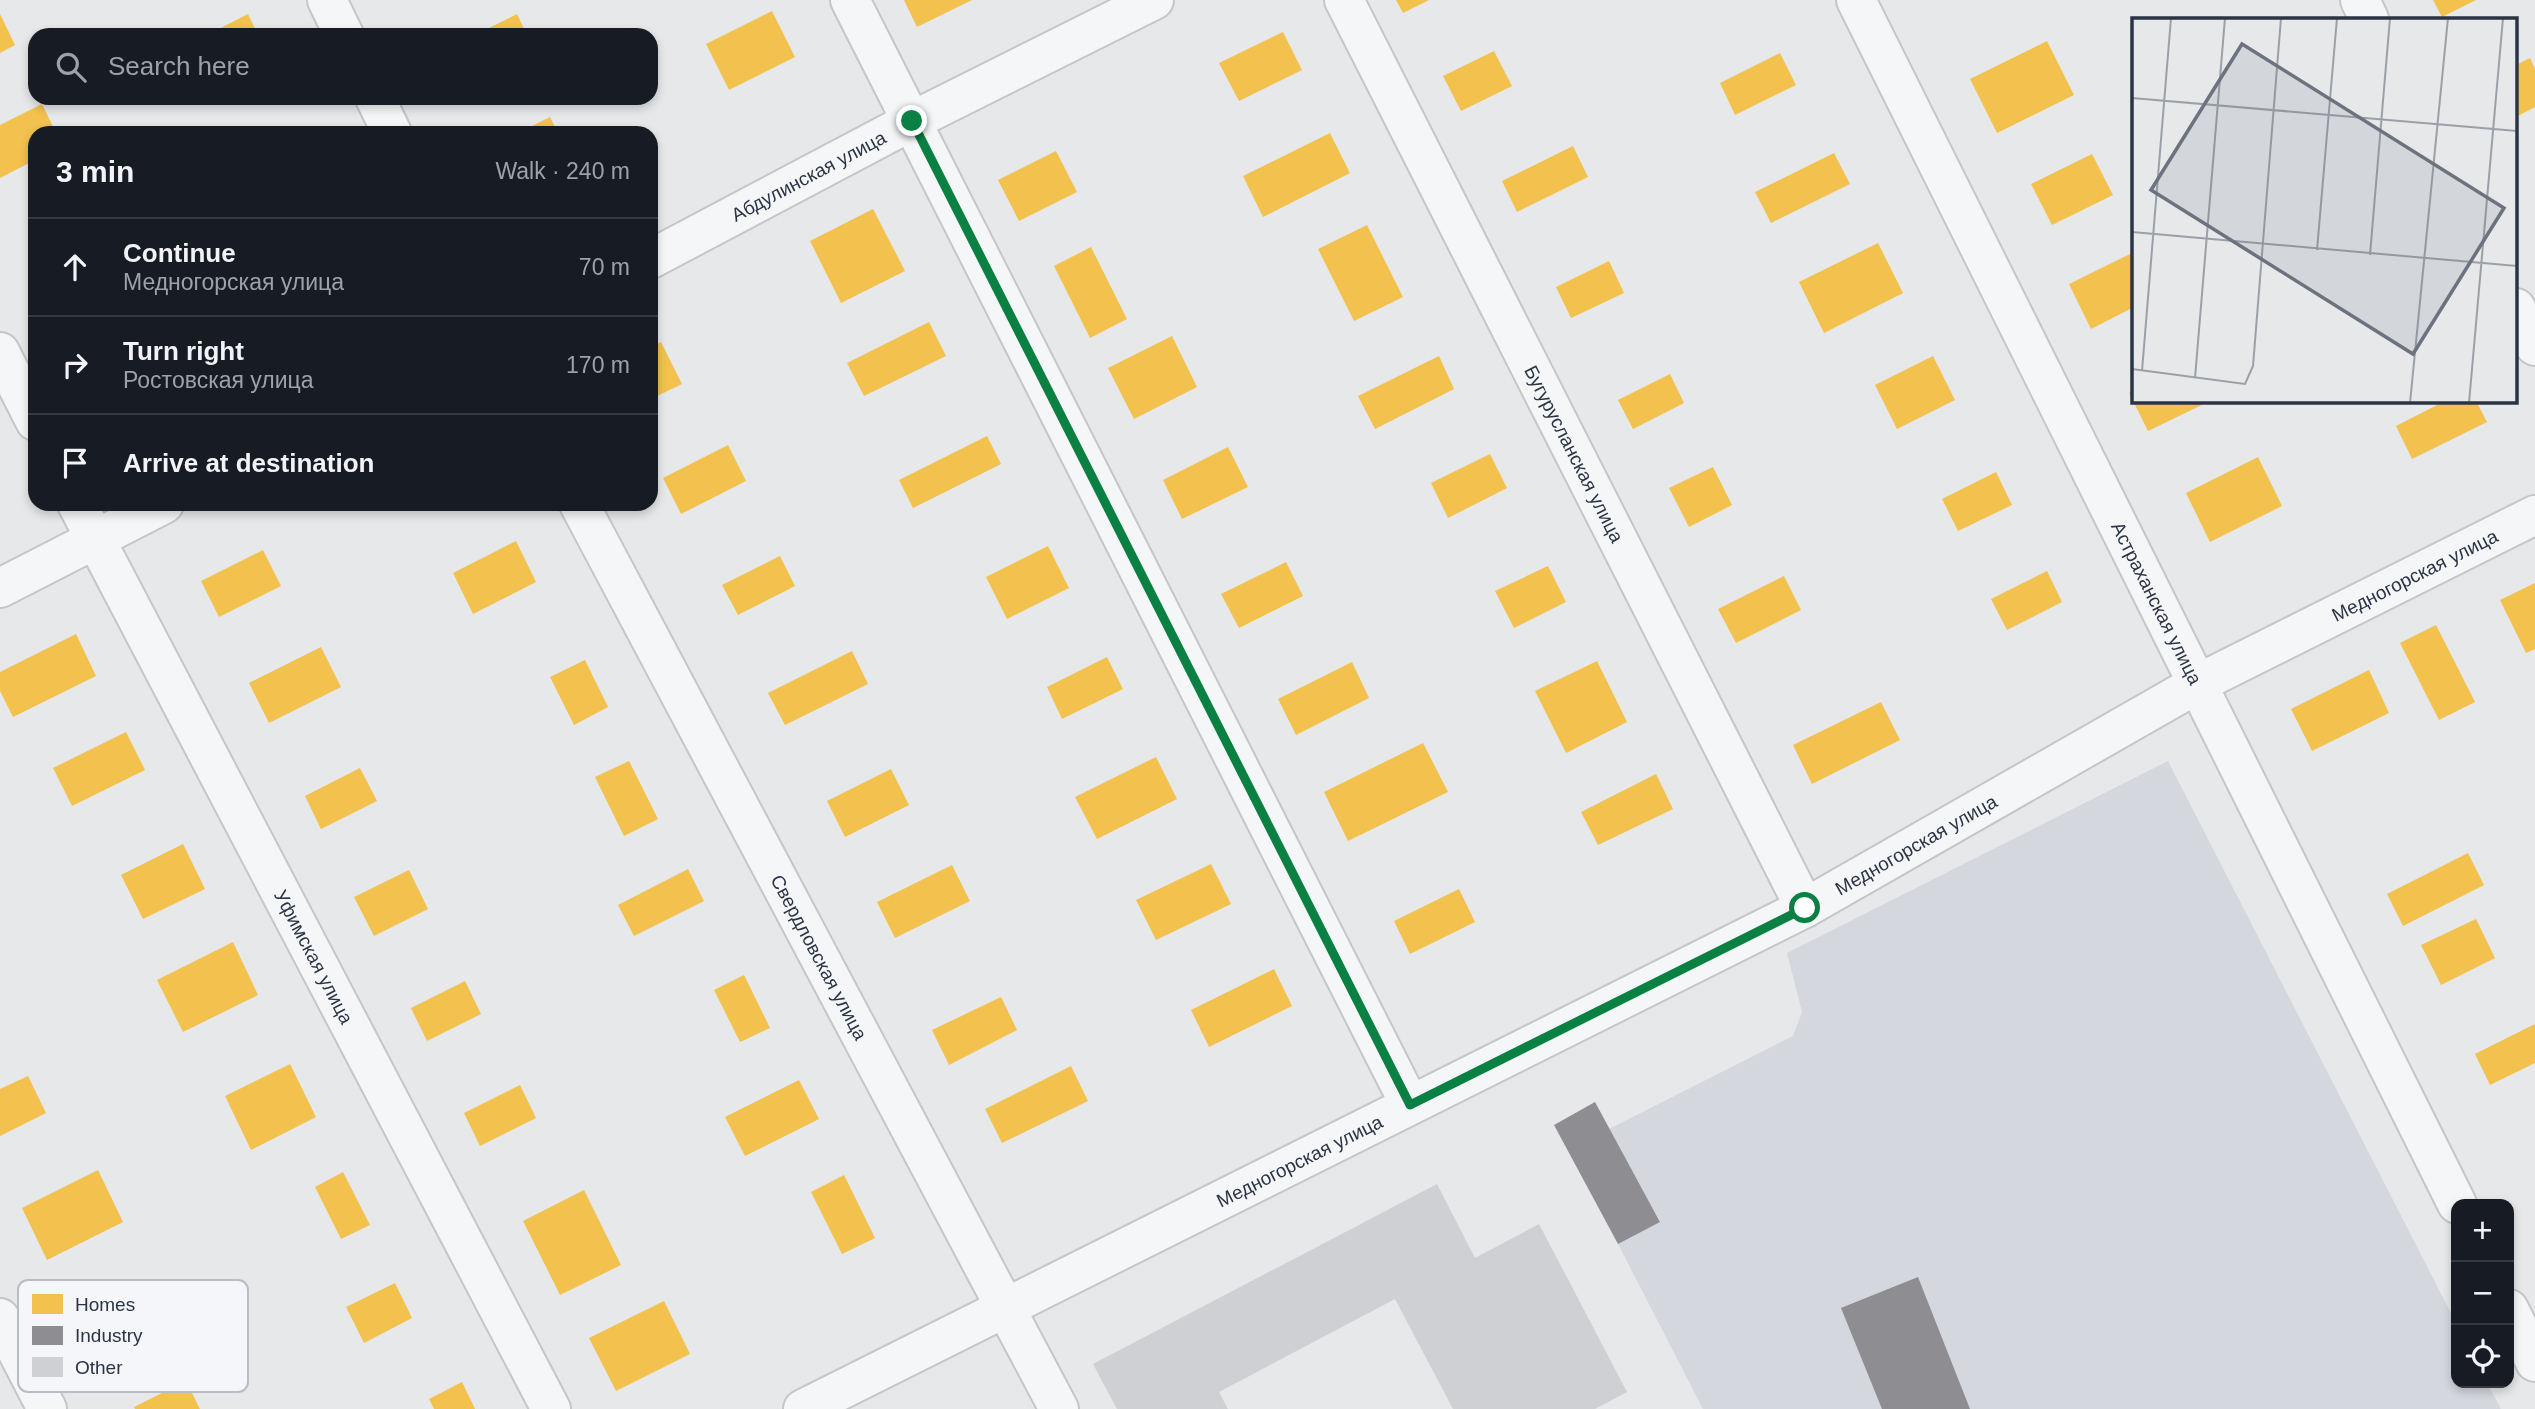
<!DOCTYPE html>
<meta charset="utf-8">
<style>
:root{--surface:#171b24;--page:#242831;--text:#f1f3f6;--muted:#9ea1a6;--line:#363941}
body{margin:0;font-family:Arial,sans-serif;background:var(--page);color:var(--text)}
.controls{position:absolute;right:21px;bottom:21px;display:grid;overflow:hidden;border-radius:14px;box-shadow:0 4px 10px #0003}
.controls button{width:63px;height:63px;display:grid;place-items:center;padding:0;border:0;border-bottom:2px solid var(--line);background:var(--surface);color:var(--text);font:35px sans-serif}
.stop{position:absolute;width:21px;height:21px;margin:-16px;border:5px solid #0b8043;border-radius:50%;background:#fff}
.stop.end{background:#0b8043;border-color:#fff;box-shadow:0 2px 7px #0008}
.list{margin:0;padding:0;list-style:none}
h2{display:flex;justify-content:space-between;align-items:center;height:91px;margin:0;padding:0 28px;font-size:30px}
h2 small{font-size:23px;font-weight:400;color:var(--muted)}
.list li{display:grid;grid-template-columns:46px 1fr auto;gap:21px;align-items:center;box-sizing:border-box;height:98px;padding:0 28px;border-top:2px solid var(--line)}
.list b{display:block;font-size:26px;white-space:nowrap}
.list p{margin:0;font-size:23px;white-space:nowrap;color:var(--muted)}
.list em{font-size:23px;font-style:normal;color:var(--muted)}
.icon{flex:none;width:38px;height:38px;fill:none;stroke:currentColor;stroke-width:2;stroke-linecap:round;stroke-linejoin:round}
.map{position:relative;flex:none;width:2535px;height:1409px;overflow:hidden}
.search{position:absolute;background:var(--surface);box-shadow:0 4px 10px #0003;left:28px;top:28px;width:630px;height:77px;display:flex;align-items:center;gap:18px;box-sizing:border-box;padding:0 24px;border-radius:21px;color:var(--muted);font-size:26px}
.panel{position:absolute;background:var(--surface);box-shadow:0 4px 10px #0003;left:28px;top:126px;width:630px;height:385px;border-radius:21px}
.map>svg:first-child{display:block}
</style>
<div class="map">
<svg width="2535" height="1409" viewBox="0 0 2535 1409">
<rect width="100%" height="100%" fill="#e6e8ea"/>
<polygon fill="#d4d7dd" points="2168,761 2456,1323 2456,1383 2487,1383 2501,1409 1703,1409 1618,1244 1660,1221 1609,1129 1793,1036 1802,1012 1787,953"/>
<g fill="#f2c14e">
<polygon points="904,0 972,0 917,27"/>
<polygon points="1396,0 1429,0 1403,13"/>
<polygon points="2433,0 2476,0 2442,17"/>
<polygon points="772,11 795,57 729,90 706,44"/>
<polygon points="0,14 15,45 0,53"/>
<polygon points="248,14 258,35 207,35"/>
<polygon points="517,14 527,35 475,35"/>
<polygon points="1283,32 1302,70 1239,101 1219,63"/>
<polygon points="2047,41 2074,95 1997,133 1970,79"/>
<polygon points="1494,51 1512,86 1461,111 1443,76"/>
<polygon points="1780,53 1796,85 1735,115 1720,83"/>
<polygon points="2530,58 2535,69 2535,107 2516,117 2516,65"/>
<polygon points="42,104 56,133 35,133 35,160 0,178 0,125"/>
<polygon points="550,117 558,133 518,133"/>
<polygon points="1330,133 1350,173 1263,217 1243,176"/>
<polygon points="1573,146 1588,177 1517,212 1502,181"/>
<polygon points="1056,151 1077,192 1019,221 998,180"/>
<polygon points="1834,153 1850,184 1771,223 1755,192"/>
<polygon points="2092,154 2113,195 2052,225 2031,184"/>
<polygon points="873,209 905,271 841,303 810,241"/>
<polygon points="1367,225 1403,297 1354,321 1318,249"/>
<polygon points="1878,243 1903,293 1824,333 1799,282"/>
<polygon points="1091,247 1127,319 1090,338 1054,266"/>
<polygon points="2134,252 2134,307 2091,329 2069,284"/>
<polygon points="1609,261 1624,293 1571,318 1556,287"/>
<polygon points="929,322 946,356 864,396 847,363"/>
<polygon points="1172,336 1197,387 1134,419 1108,368"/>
<polygon points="661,342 682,384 651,399 651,347"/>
<polygon points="1439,356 1454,389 1375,429 1358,396"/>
<polygon points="1933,356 1955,400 1897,429 1875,385"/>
<polygon points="1670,374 1684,403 1633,429 1618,400"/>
<polygon points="2134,390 2134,401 2210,401 2148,431 2129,393"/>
<polygon points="2445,401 2476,401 2487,422 2412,459 2396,426"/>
<polygon points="987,436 1001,464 913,508 899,480"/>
<polygon points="728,445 746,481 681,514 663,478"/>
<polygon points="1228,447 1248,487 1182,519 1163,480"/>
<polygon points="1490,454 1507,488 1448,518 1431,483"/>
<polygon points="2258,457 2282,506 2210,542 2186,493"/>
<polygon points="1713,467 1732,505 1689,527 1669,488"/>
<polygon points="1996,472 2012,505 1958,531 1942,499"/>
<polygon points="516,541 536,582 473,614 453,573"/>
<polygon points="1048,546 1069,588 1007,619 986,577"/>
<polygon points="263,550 281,586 219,617 201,581"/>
<polygon points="780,556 795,586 738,615 722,585"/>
<polygon points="1286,562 1303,596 1239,628 1221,594"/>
<polygon points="1548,566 1566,602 1514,628 1495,591"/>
<polygon points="2047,571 2062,602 2007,630 1991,599"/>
<polygon points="1784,576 1801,610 1736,643 1718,609"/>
<polygon points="2535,583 2535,649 2526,653 2500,600"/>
<polygon points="2436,625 2475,702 2439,720 2400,643"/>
<polygon points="76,634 96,676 13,717 0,691 0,672"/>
<polygon points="321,647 341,687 269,723 249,683"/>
<polygon points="852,651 868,684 785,725 768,693"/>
<polygon points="1107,657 1123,689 1062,719 1047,687"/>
<polygon points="585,660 608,707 574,725 550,677"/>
<polygon points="1597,661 1627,722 1566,753 1535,691"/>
<polygon points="1352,662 1369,698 1296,735 1278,699"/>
<polygon points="2369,670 2389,713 2312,751 2291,709"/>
<polygon points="1881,702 1900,740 1812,784 1793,745"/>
<polygon points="126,732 145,770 72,806 53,768"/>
<polygon points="1423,743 1448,792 1348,841 1324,792"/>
<polygon points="1156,757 1177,799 1097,839 1075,797"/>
<polygon points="629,761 658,819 624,836 595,777"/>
<polygon points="360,768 377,801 321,829 305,796"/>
<polygon points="891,769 909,805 845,837 827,801"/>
<polygon points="1656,774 1673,809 1598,845 1581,812"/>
<polygon points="183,844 205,889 143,919 121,875"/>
<polygon points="2468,853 2484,885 2403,926 2387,894"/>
<polygon points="1211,864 1231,904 1156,940 1136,900"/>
<polygon points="952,865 970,901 895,938 877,902"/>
<polygon points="688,869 704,901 634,936 618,905"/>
<polygon points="409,870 428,909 374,936 354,897"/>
<polygon points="1459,889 1475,922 1410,954 1394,921"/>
<polygon points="2476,919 2495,958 2441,985 2421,945"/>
<polygon points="233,942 258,995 183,1032 157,980"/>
<polygon points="1274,969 1292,1006 1209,1047 1191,1010"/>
<polygon points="744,975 770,1028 740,1042 714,990"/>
<polygon points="465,981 481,1014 427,1041 411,1008"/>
<polygon points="1001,997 1017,1030 949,1065 932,1030"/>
<polygon points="2535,1024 2535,1063 2490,1085 2475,1054"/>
<polygon points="290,1064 316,1117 251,1150 225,1096"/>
<polygon points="1071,1066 1088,1101 1002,1143 985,1109"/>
<polygon points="28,1076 46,1113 0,1136 0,1089"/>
<polygon points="799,1080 819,1119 745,1156 725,1117"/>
<polygon points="520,1085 536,1118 480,1146 464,1113"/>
<polygon points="98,1170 123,1222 47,1260 22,1208"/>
<polygon points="343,1172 370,1225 341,1239 315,1187"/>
<polygon points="844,1175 875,1238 842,1254 811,1192"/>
<polygon points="584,1190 621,1265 560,1295 523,1221"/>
<polygon points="395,1283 412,1318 364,1343 346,1307"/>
<polygon points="664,1301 690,1354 616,1391 589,1338"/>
<polygon points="186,1381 200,1409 135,1409 134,1407"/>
<polygon points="462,1382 475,1409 434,1409 429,1399"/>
</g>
<g fill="#8d8d92">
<polygon points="1595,1102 1660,1222 1618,1244 1554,1125"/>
<polygon points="1918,1277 1970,1409 1882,1409 1841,1308"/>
</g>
<polygon fill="#ced0d3" points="1437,1184 1475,1258 1539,1224 1627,1392 1595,1409 1453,1409 1395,1299 1219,1392 1228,1409 1117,1409 1093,1364"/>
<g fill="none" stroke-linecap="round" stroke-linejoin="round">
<g stroke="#c4c6c8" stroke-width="42">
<g id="minor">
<polyline points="327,0 344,35"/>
<polyline points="850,0 1410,1105"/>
<path id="s1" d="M 1344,0 L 1805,908"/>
<path id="s2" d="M 1856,0 L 2457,1204"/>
<polyline points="2360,0 2369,19"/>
<polyline points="375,98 392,133"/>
<path id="s3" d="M 651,259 L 912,121 L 1154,0"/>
<polyline points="2516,308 2535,346"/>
<polyline points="0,352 35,421"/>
<path id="s4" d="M 77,504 L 551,1409"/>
<path id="s5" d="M 579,504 L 1059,1409"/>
<polyline points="0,588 164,504"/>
<polyline points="2509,1309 2535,1362"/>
<polyline points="0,1318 47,1409"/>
<path id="s6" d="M 803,1409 L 1805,908 L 2199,683 L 2535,515"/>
</g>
</g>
<use href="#minor" stroke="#f5f6f7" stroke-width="38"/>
</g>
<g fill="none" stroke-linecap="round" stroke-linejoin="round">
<polyline stroke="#0b8043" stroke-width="9" points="912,121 1410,1105 1805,908"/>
</g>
<g text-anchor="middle" stroke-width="7" stroke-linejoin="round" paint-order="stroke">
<g font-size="19" fill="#2b3445" stroke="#f4f6f9">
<text dy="7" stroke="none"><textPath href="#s3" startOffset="178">Абдулинская улица</textPath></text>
<text dy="7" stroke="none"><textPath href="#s1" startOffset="509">Бугурусланская улица</textPath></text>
<text dy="7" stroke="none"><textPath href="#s6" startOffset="1815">Медногорская улица</textPath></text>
<text dy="7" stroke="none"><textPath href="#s2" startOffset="674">Астраханская улица</textPath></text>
<text dy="7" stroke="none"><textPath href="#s6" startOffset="1248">Медногорская улица</textPath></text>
<text dy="7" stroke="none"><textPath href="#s5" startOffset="513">Свердловская улица</textPath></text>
<text dy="7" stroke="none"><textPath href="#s4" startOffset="511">Уфимская улица</textPath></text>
<text dy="7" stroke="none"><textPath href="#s6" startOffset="555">Медногорская улица</textPath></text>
</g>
</g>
<g transform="translate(2132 18)">
<rect width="385" height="385" fill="#e6e8ea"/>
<path fill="none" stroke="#9ba0a8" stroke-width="2" d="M 0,80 L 385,113M 0,214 L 385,248M 185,232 L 205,0M 238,237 L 258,0M 0,351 L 113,366 L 121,348 L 149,0M 10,353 L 39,0M 63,360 L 93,0M 278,385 L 316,0M 337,385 L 371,0"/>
<path fill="#6c737f" fill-opacity="0.15" stroke="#6c737f" stroke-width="3.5" d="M 110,26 L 372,190 L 281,336 L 19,172 Z"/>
<rect width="385" height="385" fill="none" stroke="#2b3445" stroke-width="3.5"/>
</g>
<rect x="18" y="1280" width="230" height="112" rx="10" fill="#f4f6f9" stroke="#b8bcc3" stroke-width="2"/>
<rect x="32" y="1294" width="31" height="20" fill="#f2c14e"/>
<rect x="32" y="1326" width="31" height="19" fill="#8d8d92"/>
<rect x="32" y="1357" width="31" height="20" fill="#ced0d3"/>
<g font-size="19" fill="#2b3445">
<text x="75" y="1311">Homes</text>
<text x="75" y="1342">Industry</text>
<text x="75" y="1374">Other</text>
</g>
</svg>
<div class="controls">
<button>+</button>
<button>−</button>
<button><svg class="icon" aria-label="locate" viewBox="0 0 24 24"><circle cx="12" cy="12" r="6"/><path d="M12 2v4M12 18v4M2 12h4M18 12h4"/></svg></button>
</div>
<div class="stop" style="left:1805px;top:908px"></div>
<div class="stop end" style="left:912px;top:121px"></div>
<div class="search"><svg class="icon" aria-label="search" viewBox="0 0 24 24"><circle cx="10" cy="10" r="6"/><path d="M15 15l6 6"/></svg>Search here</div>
<section class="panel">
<h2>3 min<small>Walk · 240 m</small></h2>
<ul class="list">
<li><svg class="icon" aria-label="ahead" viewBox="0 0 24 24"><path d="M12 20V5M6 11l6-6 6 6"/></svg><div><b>Continue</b><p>Медногорская улица</p></div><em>70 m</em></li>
<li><svg class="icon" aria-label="right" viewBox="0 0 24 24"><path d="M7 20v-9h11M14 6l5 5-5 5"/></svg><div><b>Turn right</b><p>Ростовская улица</p></div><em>170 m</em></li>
<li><svg class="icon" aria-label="arrive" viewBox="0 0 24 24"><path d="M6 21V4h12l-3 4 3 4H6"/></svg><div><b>Arrive at destination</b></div></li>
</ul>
</section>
</div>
